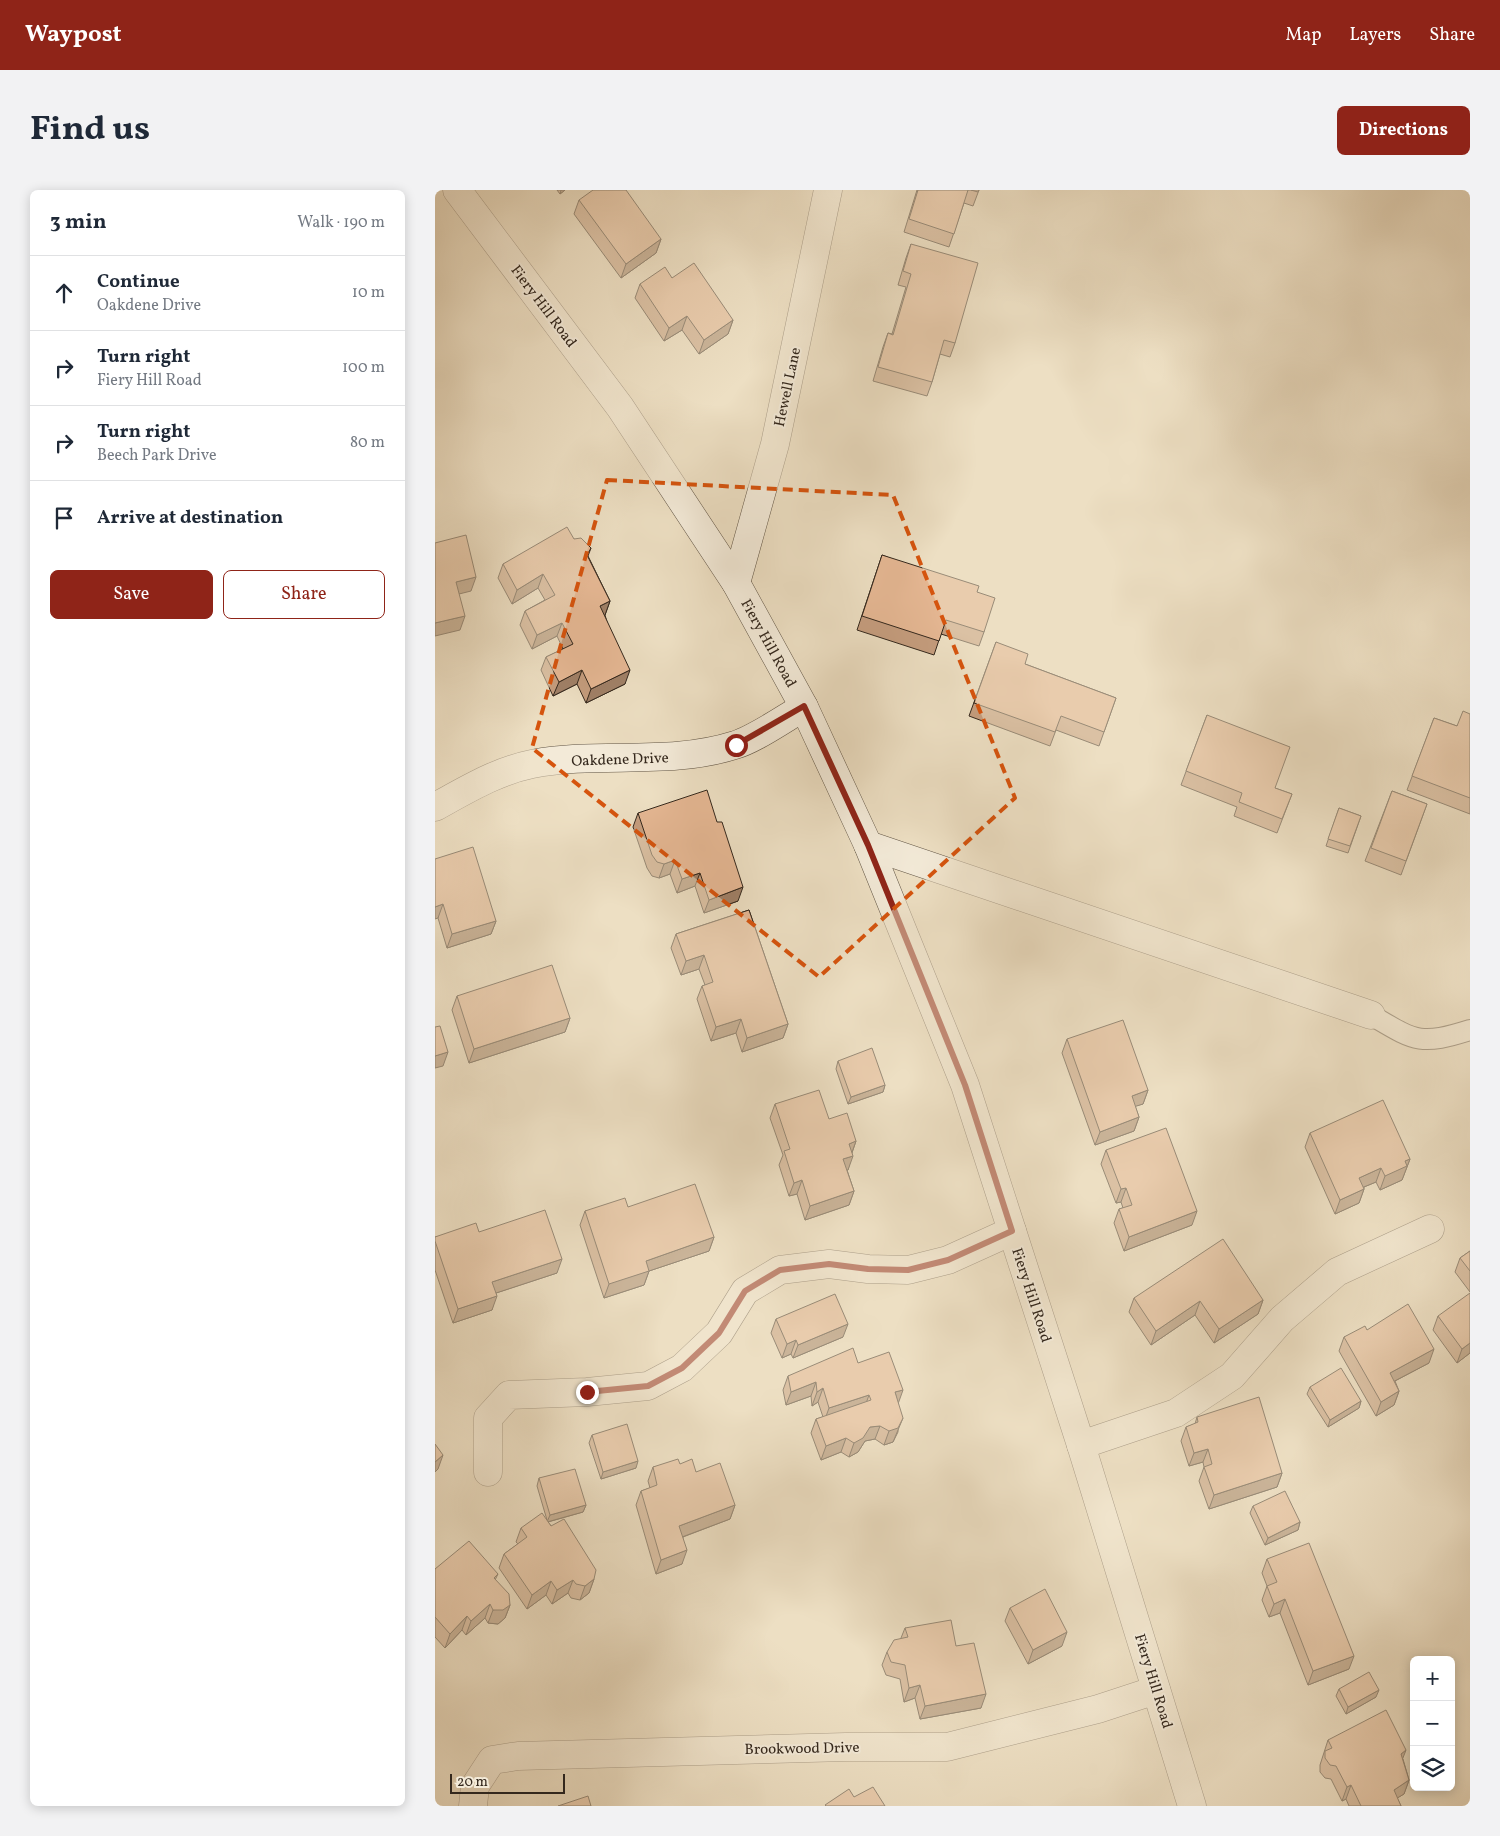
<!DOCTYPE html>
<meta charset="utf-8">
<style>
:root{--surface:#fff;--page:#f2f2f3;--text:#1f2937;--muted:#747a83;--line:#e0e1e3;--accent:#8f2418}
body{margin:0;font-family:Vollkorn,serif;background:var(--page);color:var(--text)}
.controls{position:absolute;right:15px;bottom:15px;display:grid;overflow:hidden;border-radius:8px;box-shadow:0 2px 12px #0003}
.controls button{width:45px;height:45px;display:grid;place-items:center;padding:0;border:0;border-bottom:1px solid var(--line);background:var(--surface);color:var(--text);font:25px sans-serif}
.scale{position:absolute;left:15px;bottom:12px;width:115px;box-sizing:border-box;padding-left:5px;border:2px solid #34281d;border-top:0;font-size:14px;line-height:18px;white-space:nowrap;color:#34281d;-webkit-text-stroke:4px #f3ead8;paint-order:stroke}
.stop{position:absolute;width:15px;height:15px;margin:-11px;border:4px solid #8f2418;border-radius:50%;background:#fff}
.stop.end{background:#8f2418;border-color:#fff;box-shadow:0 1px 5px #0008}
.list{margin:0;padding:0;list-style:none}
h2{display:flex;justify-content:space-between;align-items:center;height:65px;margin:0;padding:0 20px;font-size:21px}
h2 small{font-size:16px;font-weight:400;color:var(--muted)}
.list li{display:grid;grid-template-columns:32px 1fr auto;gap:15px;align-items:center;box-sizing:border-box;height:75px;padding:0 20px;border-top:1px solid var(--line)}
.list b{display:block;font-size:19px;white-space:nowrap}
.list p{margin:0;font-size:16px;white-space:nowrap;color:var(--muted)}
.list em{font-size:16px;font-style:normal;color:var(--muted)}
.actions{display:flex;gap:10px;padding:15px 20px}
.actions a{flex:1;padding:11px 0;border:1px solid var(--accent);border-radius:8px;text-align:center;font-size:18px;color:var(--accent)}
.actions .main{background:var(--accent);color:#fff}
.icon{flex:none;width:28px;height:28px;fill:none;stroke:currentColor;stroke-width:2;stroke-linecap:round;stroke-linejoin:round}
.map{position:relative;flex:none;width:1035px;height:1616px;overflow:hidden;border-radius:8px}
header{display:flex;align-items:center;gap:30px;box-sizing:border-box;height:70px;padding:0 25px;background:var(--accent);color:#fff}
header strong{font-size:24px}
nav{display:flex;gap:28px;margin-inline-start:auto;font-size:18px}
.intro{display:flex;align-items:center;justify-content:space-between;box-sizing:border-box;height:120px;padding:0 30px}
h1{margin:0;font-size:35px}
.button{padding:12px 22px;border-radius:8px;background:var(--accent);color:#fff;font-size:18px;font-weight:700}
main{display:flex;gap:30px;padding:0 30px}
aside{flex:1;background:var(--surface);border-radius:8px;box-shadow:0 2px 12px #0003}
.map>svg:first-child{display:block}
</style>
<header>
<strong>Waypost</strong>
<nav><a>Map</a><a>Layers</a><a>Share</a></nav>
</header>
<div class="intro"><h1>Find us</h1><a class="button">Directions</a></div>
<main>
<aside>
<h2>3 min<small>Walk · 190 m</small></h2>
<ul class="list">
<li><svg class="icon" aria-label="ahead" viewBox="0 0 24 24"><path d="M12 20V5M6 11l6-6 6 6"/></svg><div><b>Continue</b><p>Oakdene Drive</p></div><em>10 m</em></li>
<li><svg class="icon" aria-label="right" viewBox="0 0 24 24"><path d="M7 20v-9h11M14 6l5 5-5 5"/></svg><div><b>Turn right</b><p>Fiery Hill Road</p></div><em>100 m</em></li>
<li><svg class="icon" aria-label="right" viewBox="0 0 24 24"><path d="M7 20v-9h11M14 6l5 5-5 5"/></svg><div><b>Turn right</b><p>Beech Park Drive</p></div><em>80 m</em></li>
<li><svg class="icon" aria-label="arrive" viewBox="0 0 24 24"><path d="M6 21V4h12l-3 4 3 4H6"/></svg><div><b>Arrive at destination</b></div></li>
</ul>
<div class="actions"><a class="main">Save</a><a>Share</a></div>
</aside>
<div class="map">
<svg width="1035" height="1616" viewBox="0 0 1035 1616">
<rect width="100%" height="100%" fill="#eddfc3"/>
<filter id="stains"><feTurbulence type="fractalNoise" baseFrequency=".004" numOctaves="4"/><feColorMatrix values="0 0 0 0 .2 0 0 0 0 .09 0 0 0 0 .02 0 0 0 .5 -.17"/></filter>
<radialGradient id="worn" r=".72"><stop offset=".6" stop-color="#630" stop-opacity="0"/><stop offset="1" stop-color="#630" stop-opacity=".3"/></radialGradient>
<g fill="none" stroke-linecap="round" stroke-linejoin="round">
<g stroke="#625646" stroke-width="22">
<path id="service" d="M 936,825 C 980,851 984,856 1035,840"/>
</g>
<g stroke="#625646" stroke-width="29">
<g id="minor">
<polyline points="301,393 340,254 393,0"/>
<path d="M 0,617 C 31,600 62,581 97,574 C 164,561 234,576 300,555 C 320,549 350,528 369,517"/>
<polyline points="433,655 936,825"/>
<polyline points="646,1255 741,1223 797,1186 847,1129 902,1082 995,1039"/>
<polyline points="53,1282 53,1228 74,1205 152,1202 213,1196 247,1178 284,1143 310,1101 345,1080 394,1074 433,1079 473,1080 513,1070 577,1041"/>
<polyline points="38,1616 40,1596 57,1570 83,1566 411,1557 512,1557 663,1519 721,1500"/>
</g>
</g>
<g stroke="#625646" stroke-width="29">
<polyline id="tertiary" points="22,0 185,217 301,393 369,517 433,655 530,895 646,1255 757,1616"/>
</g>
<use href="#service" stroke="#f3ead8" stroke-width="20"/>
<use href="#minor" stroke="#f3ead8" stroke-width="28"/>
<use href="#tertiary" stroke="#f3ead8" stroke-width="28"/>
</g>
<g fill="#c59d7e" stroke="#34281d">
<polygon points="122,0 130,0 125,4"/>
<polygon points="482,0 544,0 538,16 529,13 514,57 469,42"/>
<polygon points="144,10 226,49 221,63 186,88 139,24"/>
<polygon points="476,54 520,153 515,167 505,164 497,192 492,206 438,191 448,157 453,143 457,144 471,97 463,95 471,68"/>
<polygon points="237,88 298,130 293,144 264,164 247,140 229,151 200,108 205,94"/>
<polygon points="139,349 156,358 153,366 175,411 170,425 190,494 151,513 142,494 118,506 106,480 111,467 128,459 122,446 97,459 85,435 90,421 110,410 103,398 77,414 63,388 68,374"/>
<polygon points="447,365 542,402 549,442 544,456 506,444 499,465 422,440"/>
<polygon points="561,452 590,474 681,508 664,556 621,540 615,556 534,526"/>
<polygon points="1035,524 1035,624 972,600 999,528 1022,536"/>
<polygon points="772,525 840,598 857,604 842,643 799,626 802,617 746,595"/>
<polygon points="957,601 992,614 966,685 930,671"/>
<polygon points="904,618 926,626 913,663 891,656"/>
<polygon points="203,623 303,711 269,723 260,696 242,703 235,684 224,688 217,686 212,678 198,637"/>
<polygon points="0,669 61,731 56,744 12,758 3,728"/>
<polygon points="314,720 353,834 348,848 307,862 301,843 276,851 262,809 267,796 270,795 264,779 246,785 236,758 241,744"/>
<polygon points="22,806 135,828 130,842 34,873 17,820"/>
<polygon points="632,849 713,900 708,914 700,916 704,927 699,941 660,955 627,863"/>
<polygon points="403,871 450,895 448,902 413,914 401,879"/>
<polygon points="340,914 394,929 421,951 417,963 413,980 412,980 419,1001 414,1015 370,1030 362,1004 354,1006 344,975 348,965 335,928"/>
<polygon points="875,943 975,969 967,990 945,1000 941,992 929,997 929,999 924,1013 900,1024 870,957"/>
<polygon points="671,960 757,1035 689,1061 679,1033 684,1019 688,1018 686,1012 681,1013 666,974"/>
<polygon points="193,1017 279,1047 274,1061 214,1081 209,1095 169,1108 145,1035 150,1021"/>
<polygon points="44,1042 122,1083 61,1103 57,1120 18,1133 0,1080 0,1047"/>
<polygon points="1035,1061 1035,1102 1020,1082 1025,1068"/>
<polygon points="699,1108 828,1110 823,1124 779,1153 760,1125 716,1155 694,1122"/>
<polygon points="1003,1126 1035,1163 1022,1173 998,1140"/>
<polygon points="341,1129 408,1147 358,1168 356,1164 347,1168 336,1143"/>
<polygon points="932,1140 994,1173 960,1191 964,1201 959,1215 941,1226 904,1161 909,1147"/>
<polygon points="423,1173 463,1212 463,1242 458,1252 449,1255 440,1249 430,1251 423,1262 414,1267 406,1262 386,1270 376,1243 381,1229 388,1227 383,1212 377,1216 376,1206 351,1215 348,1200 353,1186"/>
<polygon points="875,1197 926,1211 924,1218 893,1237 872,1204"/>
<polygon points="762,1227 847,1283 842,1297 774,1319 764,1291 769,1277 768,1272 754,1276 746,1251 751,1237 760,1234"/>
<polygon points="157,1245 201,1278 166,1289 154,1253"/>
<polygon points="245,1274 261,1282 300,1315 295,1329 248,1347 247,1374 221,1384 201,1315 206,1301 215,1298 213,1291 218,1277"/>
<polygon points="104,1288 151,1315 148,1322 113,1332 159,1389 154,1403 145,1410 136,1408 133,1403 117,1414 111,1405 92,1419 64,1378 69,1364 83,1354 81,1352 86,1338 112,1330 102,1296"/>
<polygon points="818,1316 865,1332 863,1340 830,1355 815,1323"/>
<polygon points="832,1369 914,1479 873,1495 845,1423 834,1427 827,1410 832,1396 827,1383"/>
<polygon points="0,1379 63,1384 60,1390 75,1415 70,1428 63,1434 53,1433 50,1428 31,1445 27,1440 10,1458 0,1447"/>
<polygon points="575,1418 627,1456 593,1474 570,1431"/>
<polygon points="470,1438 521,1456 546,1518 485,1529 480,1508 469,1512 465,1489 451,1485 447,1475 452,1462 466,1448"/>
<polygon points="904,1499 941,1507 911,1524 901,1506"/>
<polygon points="893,1550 968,1569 974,1590 969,1604 962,1608 966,1616 914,1616 911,1609 907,1611 896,1589 890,1588 885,1582 885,1575"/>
</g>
<g fill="#a08067" stroke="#34281d">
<polygon points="126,0 130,0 125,4"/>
<polygon points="226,49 221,63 186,88 191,74"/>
<polygon points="252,126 247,140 229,151 234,138"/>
<polygon points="298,130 293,144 264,164 269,150"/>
<polygon points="108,384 103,398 77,414 82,400"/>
<polygon points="41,387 36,401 16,406 21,392"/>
<polygon points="175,411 170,425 160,430 165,416"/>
<polygon points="30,426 25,440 0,446 0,433"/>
<polygon points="127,433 122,446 97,459 102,445"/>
<polygon points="147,480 142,494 118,506 124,492"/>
<polygon points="195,480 190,494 151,513 156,499"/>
<polygon points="240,670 235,684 224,688 229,674"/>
<polygon points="265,683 260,696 242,703 247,689"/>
<polygon points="308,697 303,711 269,723 274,710"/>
<polygon points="8,714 3,728 0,729 0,717"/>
<polygon points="61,731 56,744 12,758 17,744"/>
<polygon points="269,765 264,779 246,785 251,771"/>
<polygon points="135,828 130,842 34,873 39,859"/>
<polygon points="306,829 301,843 276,851 281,837"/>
<polygon points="353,834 348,848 307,862 312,848"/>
<polygon points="13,862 8,876 0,878 0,866"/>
<polygon points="450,895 448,902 413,914 416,907"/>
<polygon points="713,900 708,914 692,919 697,906"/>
<polygon points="704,927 699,941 660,955 665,942"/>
<polygon points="421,951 416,965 414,954"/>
<polygon points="418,966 413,980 403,983 408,969"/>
<polygon points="975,969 967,990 945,1000 950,986 970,971"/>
<polygon points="946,978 941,992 919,1001 924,988"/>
<polygon points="367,990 362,1004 354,1006 359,993"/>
<polygon points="691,998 686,1012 681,1013 686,999"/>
<polygon points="929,999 924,1013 900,1024 905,1010"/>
<polygon points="419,1001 414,1015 370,1030 375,1016"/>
<polygon points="762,1021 757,1035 689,1061 694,1047"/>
<polygon points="279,1047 274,1061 214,1081 209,1095 169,1108 174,1094 211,1071"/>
<polygon points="127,1069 122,1083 52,1106 57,1092"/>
<polygon points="62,1106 57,1120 18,1133 23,1119"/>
<polygon points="828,1110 823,1124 779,1153 784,1139"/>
<polygon points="765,1111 760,1125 716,1155 721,1141"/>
<polygon points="413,1134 408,1147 358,1168 363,1155"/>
<polygon points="361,1150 356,1164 347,1168 352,1154"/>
<polygon points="1035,1153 1035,1163 1022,1173 1027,1159"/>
<polygon points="999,1159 994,1173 950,1196 955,1183"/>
<polygon points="381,1192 376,1206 351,1215 356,1202"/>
<polygon points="388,1198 383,1212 377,1216 382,1202"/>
<polygon points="468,1200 463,1214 460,1202"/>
<polygon points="964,1201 959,1215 941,1226 946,1212"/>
<polygon points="434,1205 429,1219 389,1232 394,1218"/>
<polygon points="926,1211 924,1218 893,1237 895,1230"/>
<polygon points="468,1228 458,1252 449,1255 454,1241"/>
<polygon points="445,1236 440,1249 430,1251 423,1262 414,1267 419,1253 435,1237"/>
<polygon points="411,1248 406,1262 386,1270 391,1256"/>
<polygon points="773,1259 768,1272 754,1276 759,1263"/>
<polygon points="8,1265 3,1279 0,1282 0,1272"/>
<polygon points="203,1271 201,1278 166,1289 168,1282"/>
<polygon points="847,1283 842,1297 774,1319 779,1305"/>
<polygon points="151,1315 148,1322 112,1332 115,1325"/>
<polygon points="300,1315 295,1329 239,1350 244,1336"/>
<polygon points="865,1332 863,1340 830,1355 833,1348"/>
<polygon points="252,1360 247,1374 221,1384 226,1370"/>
<polygon points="159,1389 154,1403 145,1410 150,1396"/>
<polygon points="138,1390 133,1403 117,1414 122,1400"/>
<polygon points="116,1391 111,1405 92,1419 97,1405"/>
<polygon points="850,1409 845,1423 834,1427 839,1414"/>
<polygon points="55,1414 50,1428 31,1445 36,1431"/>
<polygon points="75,1415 70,1428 63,1434 53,1433 58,1420"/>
<polygon points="32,1426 27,1440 10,1458 15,1444"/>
<polygon points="632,1442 627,1456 593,1474 598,1460"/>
<polygon points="919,1466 914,1479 873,1495 878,1481"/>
<polygon points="485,1495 480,1508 469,1512 474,1498"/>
<polygon points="944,1500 941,1507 911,1524 913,1517"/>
<polygon points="551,1504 546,1518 485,1529 490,1516"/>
<polygon points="971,1560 966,1573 966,1564"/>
<polygon points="974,1590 969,1604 954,1613 959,1600"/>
<polygon points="916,1595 911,1609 907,1611 912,1597"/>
</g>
<g fill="#e5b793" stroke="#34281d">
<polygon points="158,0 191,0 226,49 191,74 144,10"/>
<polygon points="483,0 533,0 519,44 474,29"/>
<polygon points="536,0 544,0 543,2"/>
<polygon points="476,54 543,73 520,153 509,150 497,192 443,177 453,143 458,145 476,84 468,81"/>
<polygon points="259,73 298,130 269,150 252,126 234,138 205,94 230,77 237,88"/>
<polygon points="132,337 139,349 146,348 156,358 152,365 175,411 165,416 195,480 156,499 147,480 124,492 111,467 138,454 127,433 102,445 90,421 120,405 108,384 82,400 68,374"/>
<polygon points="31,345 41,387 21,392 30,426 0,433 0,353"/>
<polygon points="447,365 544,396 542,402 560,408 549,442 511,430 504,451 427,426"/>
<polygon points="561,452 593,464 590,474 681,508 669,542 626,526 620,542 539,513"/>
<polygon points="1028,521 1035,524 1035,608 977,586 999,528 1022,536"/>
<polygon points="772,525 855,557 840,598 857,604 847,629 804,612 807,603 751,581"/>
<polygon points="272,600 282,632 287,632 308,697 274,710 265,683 247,689 240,670 229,674 222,672 217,665 203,623"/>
<polygon points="957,601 992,614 971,671 936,658"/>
<polygon points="904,618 926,626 915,656 893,649"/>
<polygon points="38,657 61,731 17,744 8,714 0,717 0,669"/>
<polygon points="314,720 353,834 312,848 306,829 281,837 267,796 278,792 269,765 251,771 241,744"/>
<polygon points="117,775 135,828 39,859 22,806"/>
<polygon points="688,830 713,900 697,906 704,927 665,942 632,849"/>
<polygon points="5,836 13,862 0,866 0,837"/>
<polygon points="437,858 450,895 416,907 403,871"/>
<polygon points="384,900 394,929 412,923 421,951 414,954 418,966 408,969 419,1001 375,1016 367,990 359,993 349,961 355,959 340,914"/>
<polygon points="948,910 975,969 970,971 972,976 950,986 946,978 924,988 929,999 905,1010 875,943"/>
<polygon points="731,938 762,1021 694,1047 684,1019 697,1015 691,998 686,999 671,960"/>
<polygon points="260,994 279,1047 211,1071 214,1081 174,1094 150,1021 190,1008 193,1017"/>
<polygon points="110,1020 127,1069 57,1092 62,1106 23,1119 0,1051 0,1047 41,1033 44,1042"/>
<polygon points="788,1049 828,1110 784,1139 765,1111 721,1141 699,1108"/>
<polygon points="1035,1061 1035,1081 1025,1068"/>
<polygon points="1035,1103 1035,1153 1027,1159 1003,1126"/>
<polygon points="400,1104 413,1134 363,1155 361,1150 352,1154 341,1129"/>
<polygon points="973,1114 999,1159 955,1183 964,1201 946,1212 909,1147 930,1136 932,1140"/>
<polygon points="418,1158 423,1173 454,1162 468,1200 460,1202 468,1228 463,1238 454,1241 445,1236 435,1237 428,1248 419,1253 411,1248 391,1256 381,1229 436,1210 434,1205 394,1218 388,1198 382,1202 381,1192 356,1202 353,1186"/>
<polygon points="906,1178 926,1211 895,1230 875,1197"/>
<polygon points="824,1207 847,1283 779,1305 769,1277 777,1274 773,1259 759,1263 751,1237 763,1232 762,1227"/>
<polygon points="192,1234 203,1271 168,1282 157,1245"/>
<polygon points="0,1254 8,1265 0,1272"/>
<polygon points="243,1269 245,1274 257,1269 261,1282 285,1273 300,1315 244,1336 252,1360 226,1370 206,1301 222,1295 218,1277"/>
<polygon points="140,1279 151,1315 115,1325 104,1288"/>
<polygon points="850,1301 865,1332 833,1348 818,1316"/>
<polygon points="107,1323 116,1336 129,1329 161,1380 159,1389 150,1396 141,1394 138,1390 122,1400 116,1391 97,1405 69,1364 92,1347 86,1338"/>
<polygon points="34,1351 63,1384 59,1388 74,1404 75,1415 68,1420 58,1420 55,1414 36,1431 32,1426 15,1444 0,1427 0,1379"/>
<polygon points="874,1353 919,1466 878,1481 850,1409 839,1414 832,1396 842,1392 832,1369"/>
<polygon points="610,1399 632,1442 598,1460 575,1418"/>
<polygon points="516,1430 521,1456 539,1453 551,1504 490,1516 485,1495 474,1498 470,1475 456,1472 452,1462 459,1450 473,1447 470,1438"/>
<polygon points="934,1482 944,1500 913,1517 904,1499"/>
<polygon points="951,1520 971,1560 966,1564 974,1590 959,1600 966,1616 926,1616 916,1595 912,1597 901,1576 895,1575 890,1568 890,1561 897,1558 893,1550"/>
<polygon points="438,1597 450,1616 391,1616 390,1615 414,1599 419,1607"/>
<polygon points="153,1606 156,1616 123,1616"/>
</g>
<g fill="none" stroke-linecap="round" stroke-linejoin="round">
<polyline stroke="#8f2418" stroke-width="6" points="152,1202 213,1196 247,1178 284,1143 310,1101 345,1080 394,1074 433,1079 473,1080 513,1070 577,1041 530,895 433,655 369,516 301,555"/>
</g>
<path d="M0 0H1035V1616H0ZM 172,290 L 458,305 L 580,608 L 384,787 L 97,558 Z" fill="#eddfc3" fill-opacity=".55" fill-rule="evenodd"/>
<path fill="none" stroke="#d6540e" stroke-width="4" stroke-dasharray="10 6" stroke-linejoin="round" d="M 172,290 L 458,305 L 580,608 L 384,787 L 97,558 Z"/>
<g text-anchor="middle" stroke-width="4" stroke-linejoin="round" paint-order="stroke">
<g font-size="15" fill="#34281d" stroke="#f3ead8">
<text transform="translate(109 116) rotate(53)" y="5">Fiery Hill Road</text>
<text transform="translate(352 197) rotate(-78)" y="5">Hewell Lane</text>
<text transform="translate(334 453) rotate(61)" y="5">Fiery Hill Road</text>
<text transform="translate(185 569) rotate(-2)" y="5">Oakdene Drive</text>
<text transform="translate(597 1105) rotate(72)" y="5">Fiery Hill Road</text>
<text transform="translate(719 1491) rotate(73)" y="5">Fiery Hill Road</text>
<text transform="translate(367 1558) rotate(-1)" y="5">Brookwood Drive</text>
</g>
</g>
<rect width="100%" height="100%" filter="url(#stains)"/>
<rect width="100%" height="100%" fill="url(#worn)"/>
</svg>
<div class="controls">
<button>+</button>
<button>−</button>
<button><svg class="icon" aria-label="layers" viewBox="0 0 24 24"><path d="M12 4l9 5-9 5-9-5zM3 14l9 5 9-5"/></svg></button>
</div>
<div class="scale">20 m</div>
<div class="stop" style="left:301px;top:555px"></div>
<div class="stop end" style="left:152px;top:1202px"></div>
</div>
</main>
